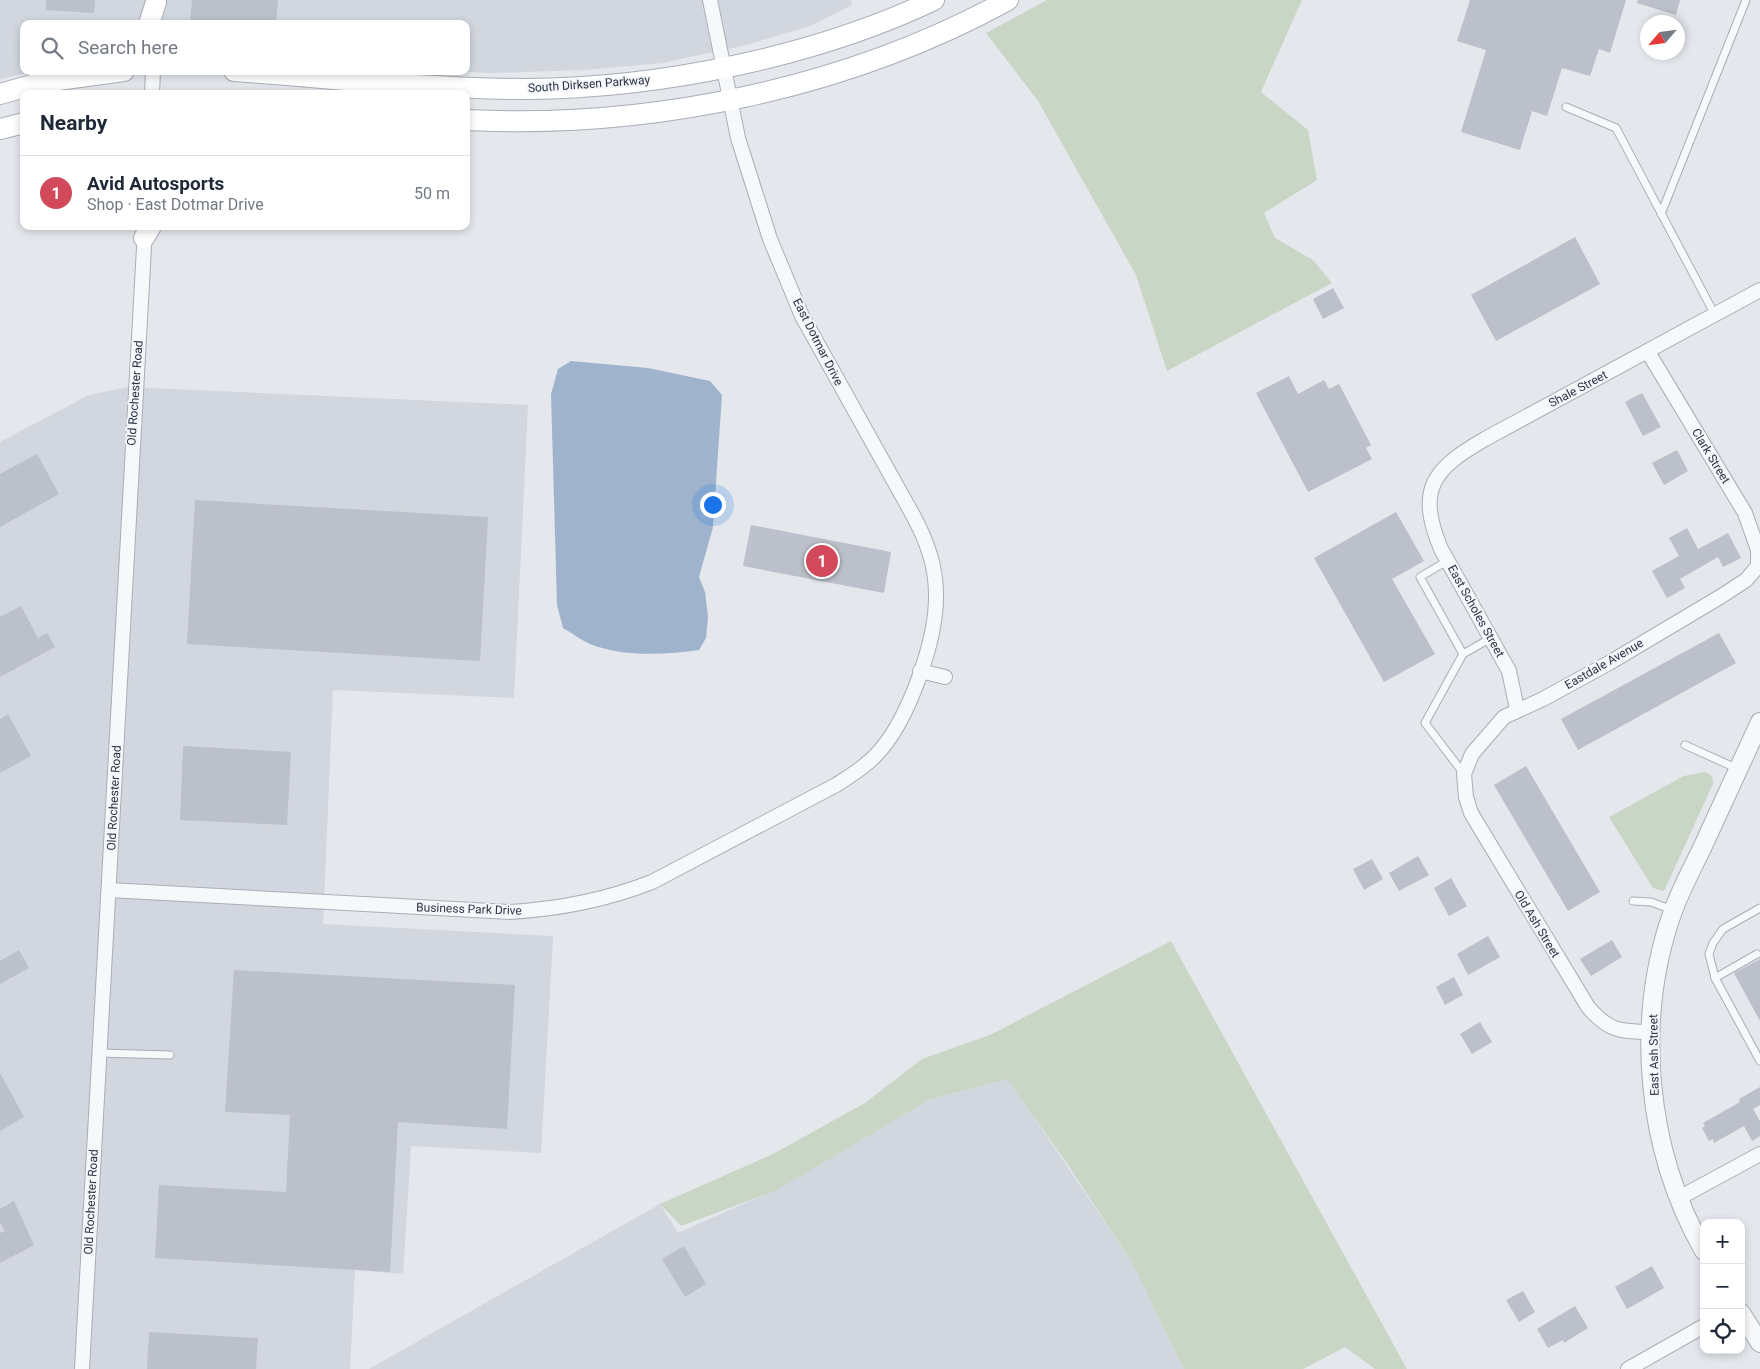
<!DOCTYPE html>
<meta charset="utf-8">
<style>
:root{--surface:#fff;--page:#f2f2f3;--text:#1f2937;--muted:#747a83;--line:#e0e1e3;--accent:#d1495b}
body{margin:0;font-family:Roboto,sans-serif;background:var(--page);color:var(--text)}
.controls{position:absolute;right:15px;bottom:15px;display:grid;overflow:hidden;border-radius:10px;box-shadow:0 2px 8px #0003}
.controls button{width:45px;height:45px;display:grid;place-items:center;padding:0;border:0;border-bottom:1px solid var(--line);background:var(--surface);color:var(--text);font:25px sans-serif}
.compass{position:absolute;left:1640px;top:15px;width:45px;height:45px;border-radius:50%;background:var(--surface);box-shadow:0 2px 8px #0003;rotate:242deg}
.you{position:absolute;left:712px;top:504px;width:18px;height:18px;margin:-12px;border:4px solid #fff;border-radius:50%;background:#1a73e8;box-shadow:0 0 0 8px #1a73e833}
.badge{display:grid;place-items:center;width:32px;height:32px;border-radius:50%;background:var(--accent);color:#fff;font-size:16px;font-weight:700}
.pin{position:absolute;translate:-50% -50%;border:2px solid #fff;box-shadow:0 1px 5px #0006}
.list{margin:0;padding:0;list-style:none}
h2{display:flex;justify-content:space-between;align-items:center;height:65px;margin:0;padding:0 20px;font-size:21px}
h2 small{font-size:16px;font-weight:400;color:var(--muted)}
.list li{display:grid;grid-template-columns:32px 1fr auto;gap:15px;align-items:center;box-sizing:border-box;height:75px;padding:0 20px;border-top:1px solid var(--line)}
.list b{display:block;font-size:19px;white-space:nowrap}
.list p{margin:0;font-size:16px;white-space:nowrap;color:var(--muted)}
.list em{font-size:16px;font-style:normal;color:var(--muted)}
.icon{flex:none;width:28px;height:28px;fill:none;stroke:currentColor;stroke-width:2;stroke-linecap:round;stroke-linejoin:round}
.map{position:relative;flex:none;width:1760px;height:1369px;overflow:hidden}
.search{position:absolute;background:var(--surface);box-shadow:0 2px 8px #0003;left:20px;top:20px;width:450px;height:55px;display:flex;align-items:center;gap:12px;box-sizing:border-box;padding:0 18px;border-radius:10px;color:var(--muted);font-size:19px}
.panel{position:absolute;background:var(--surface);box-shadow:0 2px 8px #0003;left:20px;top:90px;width:450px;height:140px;border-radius:10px}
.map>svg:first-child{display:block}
</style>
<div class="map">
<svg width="1760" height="1369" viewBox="0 0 1760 1369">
<rect width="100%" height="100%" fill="#e4e7ec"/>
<g fill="#d2d6de">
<polygon points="0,0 851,0 852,5 810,26 746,45 662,63 584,70 489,73 455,71 466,71 466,24 24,24 24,71 36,71 0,79"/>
<polygon points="128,387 528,405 514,698 333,690 323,924 553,936 541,1153 411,1146 403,1274 355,1270 350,1369 0,1369 0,442 89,395"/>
<polygon points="1008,1079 1131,1261 1184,1369 369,1369 660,1204 678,1233 777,1189 929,1100"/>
</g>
<g fill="#c9d6c5">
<polygon points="1047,0 1302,0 1261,92 1308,130 1317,180 1264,213 1275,238 1313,260 1332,283 1167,371 1136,275 1038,101 986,33"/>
<polygon points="1705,772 1712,776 1713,784 1664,891 1653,888 1609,817 1684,776"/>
<polygon points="1171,941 1407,1369 1375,1369 1345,1347 1303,1369 1184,1369 1131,1261 1066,1162 1007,1079 929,1100 777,1190 681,1226 660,1204 773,1154 865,1103 922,1059 990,1035"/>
</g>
<path fill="#9fb4cc" d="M 571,361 L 648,368 L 710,381 L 722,395 L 713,527 L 699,577 L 705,592 L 708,617 L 706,638 L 699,650 C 665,655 622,657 590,644 C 581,640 572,633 563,628 L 557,605 L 551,394 L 558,369 Z"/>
<g fill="#bbc0ca">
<polygon points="46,0 95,0 94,13 46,10"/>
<polygon points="192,0 278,0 276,23 190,24"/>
<polygon points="1470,0 1626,0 1610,53 1599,49 1590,76 1562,68 1547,116 1532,111 1520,150 1461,132 1486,50 1457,41"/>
<polygon points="1638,0 1680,0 1676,15 1637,3"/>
<polygon points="1575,237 1600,284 1496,341 1471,295"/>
<polygon points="1333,288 1344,308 1323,319 1313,299"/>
<polygon points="1289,376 1298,394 1324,380 1329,389 1339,384 1371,445 1366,448 1372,459 1308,492 1256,393"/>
<polygon points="1642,393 1661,427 1643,436 1625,402"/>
<polygon points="1677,450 1688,471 1664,485 1652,463"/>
<polygon points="37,454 59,494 0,527 0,474"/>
<polygon points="195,500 488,517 480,661 187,644"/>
<polygon points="1396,512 1424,561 1392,579 1435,654 1384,682 1314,558"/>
<polygon points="751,525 891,552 884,593 743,566"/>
<polygon points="1687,528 1698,549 1728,533 1741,558 1723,567 1718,557 1680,579 1685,588 1667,598 1652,571 1679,556 1669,538"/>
<polygon points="21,606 38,638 47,633 55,647 0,677 0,617"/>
<polygon points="1719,633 1736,663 1578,750 1561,719"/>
<polygon points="8,714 31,756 0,773 0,719"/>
<polygon points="183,746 291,752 287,825 180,820"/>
<polygon points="1526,766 1600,892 1568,911 1494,785"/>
<polygon points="1418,856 1429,875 1399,891 1389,873"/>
<polygon points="1372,859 1383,879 1364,890 1353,869"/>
<polygon points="1451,878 1467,906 1449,916 1434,888"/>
<polygon points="1488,936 1500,957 1468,975 1457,954"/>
<polygon points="1612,940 1622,957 1591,976 1580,959"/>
<polygon points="19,950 29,968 0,984 0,961"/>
<polygon points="1760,959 1760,1021 1734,973"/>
<polygon points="234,970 515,985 507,1129 398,1122 390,1272 155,1258 159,1185 286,1192 290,1115 225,1112"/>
<polygon points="1454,977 1463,995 1445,1005 1436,987"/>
<polygon points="1480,1022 1492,1042 1472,1054 1460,1034"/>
<polygon points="0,1073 24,1117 0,1131"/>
<polygon points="1760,1087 1760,1105 1753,1109 1760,1121 1760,1136 1752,1141 1744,1126 1714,1143 1713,1139 1709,1141 1702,1128 1705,1126 1703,1123 1740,1102 1739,1099"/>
<polygon points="14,1201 34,1245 0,1263 0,1233 5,1231 0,1222 0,1209"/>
<polygon points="684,1246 706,1284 685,1297 662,1259"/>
<polygon points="1652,1266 1664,1288 1627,1309 1615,1287"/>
<polygon points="1523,1291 1535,1312 1519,1322 1506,1300"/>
<polygon points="1575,1306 1588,1328 1564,1343 1563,1340 1548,1348 1537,1329"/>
<polygon points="149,1332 258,1338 256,1369 147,1369"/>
</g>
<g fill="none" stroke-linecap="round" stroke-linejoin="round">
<g stroke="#a9aeb7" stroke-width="9">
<g id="service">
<polyline points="1566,107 1616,128 1715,315"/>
<polyline points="1661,214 1746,0"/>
<polyline points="1447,561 1420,577 1463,654 1491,638"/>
<polyline points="1463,654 1425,723 1464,774"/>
<polyline points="1685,745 1738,769"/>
<polyline points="1633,901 1651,902 1673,910"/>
<polyline points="1760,908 1723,929 1713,943 1709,954 1715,978 1760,1061"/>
<polyline points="1715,978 1757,954"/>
<polyline points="100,1053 170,1055"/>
</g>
</g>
<g stroke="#a9aeb7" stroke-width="16">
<g id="minor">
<polyline points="152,94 153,71"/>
<path d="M 1648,352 L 1745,513 L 1758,550 L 1758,566 L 1746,580 L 1720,597 L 1609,663 L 1543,699 L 1504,717 L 1472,754 L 1464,774 L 1466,797 L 1471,813 L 1588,1007 C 1610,1032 1619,1031 1651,1032"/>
<polyline points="920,671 945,677"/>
<path d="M 1517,709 L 1509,671 L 1441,549 C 1416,489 1433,469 1485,439 L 1760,290"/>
<path d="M 109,890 L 510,912 C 560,909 606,900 652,882 L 836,785 C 850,776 864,768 876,755 C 908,722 937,640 936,594 C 936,566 927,542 914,517 L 802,316 L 770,239 L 738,138 L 710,0"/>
<polyline points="1679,1198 1760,1154"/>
<polyline points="82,1369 145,229"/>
<polyline points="1628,1369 1704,1326"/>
</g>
</g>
<g stroke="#a9aeb7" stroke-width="20">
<g id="tertiary">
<path d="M 1704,1251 C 1646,1150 1634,1020 1673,911 C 1681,889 1693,867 1703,846 C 1722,805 1741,763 1760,722"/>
<polyline points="1741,1313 1760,1343"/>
</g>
</g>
<g stroke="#a9aeb7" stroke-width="22">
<g id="secondary">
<polyline points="149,24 156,2"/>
<path d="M 234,71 C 332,78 430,89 527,89 C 660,88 814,57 934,0"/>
<polyline points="0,94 43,82 124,71"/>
<path d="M 466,120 C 650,129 846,89 1008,0"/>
<polyline points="0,129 24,123"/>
<polyline points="144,238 151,226"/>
</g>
</g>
<use href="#service" stroke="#f7f8fa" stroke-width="7"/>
<use href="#minor" stroke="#f7f8fa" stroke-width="14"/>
<use href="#tertiary" stroke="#f7f8fa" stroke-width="18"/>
<use href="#secondary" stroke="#fff" stroke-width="20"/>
</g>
<g text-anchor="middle" stroke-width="4" stroke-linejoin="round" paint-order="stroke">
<g font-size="12" fill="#2b3445" stroke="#f4f6f9">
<text transform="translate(589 84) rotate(-4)" y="4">South Dirksen Parkway</text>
<text transform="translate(818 342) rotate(63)" y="4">East Dotmar Drive</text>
<text transform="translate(1578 389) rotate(-28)" y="4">Shale Street</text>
<text transform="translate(135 393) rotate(-86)" y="4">Old Rochester Road</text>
<text transform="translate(1711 456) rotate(59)" y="4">Clark Street</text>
<text transform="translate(1476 611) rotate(61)" y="4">East Scholes Street</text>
<text transform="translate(1604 664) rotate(-30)" y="4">Eastdale Avenue</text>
<text transform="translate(114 798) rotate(-87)" y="4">Old Rochester Road</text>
<text transform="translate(469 909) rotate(2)" y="4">Business Park Drive</text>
<text transform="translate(1537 924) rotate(59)" y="4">Old Ash Street</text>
<text transform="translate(1654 1055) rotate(-91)" y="4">East Ash Street</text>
<text transform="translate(91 1202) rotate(-87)" y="4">Old Rochester Road</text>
</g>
</g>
</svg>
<div class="controls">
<button>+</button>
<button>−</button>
<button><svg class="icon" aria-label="locate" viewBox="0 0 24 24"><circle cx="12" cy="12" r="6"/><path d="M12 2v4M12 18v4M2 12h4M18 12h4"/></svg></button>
</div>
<svg class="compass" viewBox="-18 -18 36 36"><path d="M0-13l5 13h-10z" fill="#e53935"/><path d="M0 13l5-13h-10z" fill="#747a83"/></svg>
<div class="you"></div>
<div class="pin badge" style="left:822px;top:561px">1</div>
<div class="search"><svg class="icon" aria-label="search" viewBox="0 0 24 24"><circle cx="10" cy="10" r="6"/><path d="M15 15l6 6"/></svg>Search here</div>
<section class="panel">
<h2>Nearby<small></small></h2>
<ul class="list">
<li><span class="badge">1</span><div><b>Avid Autosports</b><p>Shop · East Dotmar Drive</p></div><em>50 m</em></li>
</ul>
</section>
</div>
